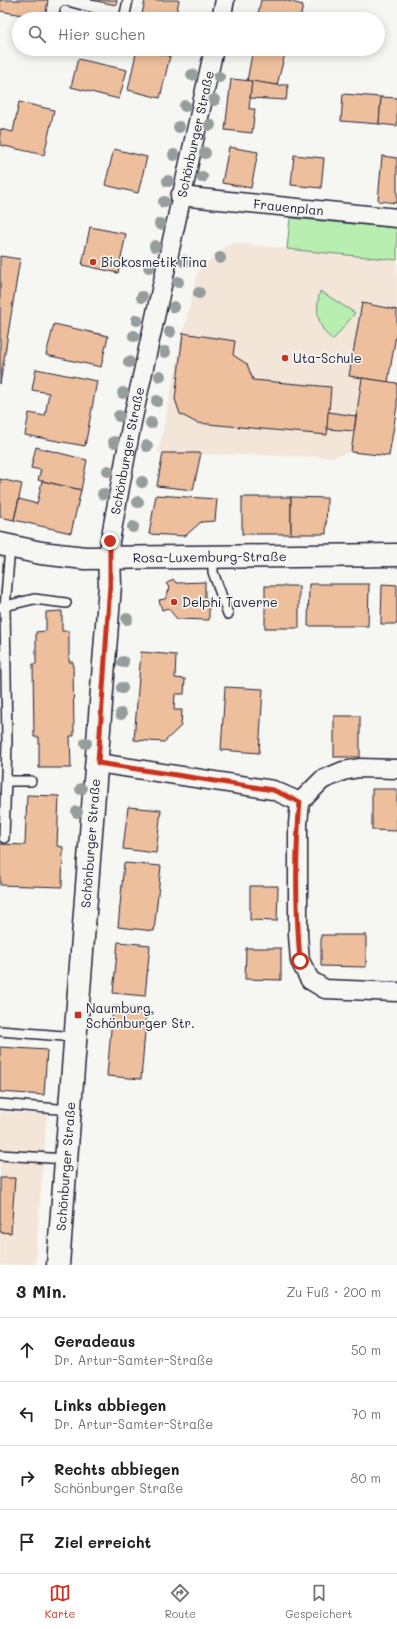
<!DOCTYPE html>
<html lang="de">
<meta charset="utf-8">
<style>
:root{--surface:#fff;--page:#f6f6f6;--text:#222;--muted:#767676;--line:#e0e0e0;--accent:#c8321e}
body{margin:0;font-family:Mali,sans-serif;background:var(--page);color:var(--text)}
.stop{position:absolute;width:12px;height:12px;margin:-9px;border:3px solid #c8321e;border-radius:50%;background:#fff}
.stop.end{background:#c8321e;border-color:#fff;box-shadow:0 1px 4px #0008}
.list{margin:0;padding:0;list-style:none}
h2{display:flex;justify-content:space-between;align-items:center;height:52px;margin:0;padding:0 16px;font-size:17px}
h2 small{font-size:13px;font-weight:400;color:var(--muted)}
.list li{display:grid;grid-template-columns:26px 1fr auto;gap:12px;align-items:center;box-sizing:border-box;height:64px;padding:0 16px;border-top:1px solid var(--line)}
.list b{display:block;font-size:15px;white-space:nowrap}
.list p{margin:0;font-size:13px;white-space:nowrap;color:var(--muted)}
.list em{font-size:13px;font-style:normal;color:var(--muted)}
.icon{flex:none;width:22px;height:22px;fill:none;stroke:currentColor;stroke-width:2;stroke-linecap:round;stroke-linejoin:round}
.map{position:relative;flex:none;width:397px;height:1265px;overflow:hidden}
.search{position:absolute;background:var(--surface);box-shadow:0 2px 10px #0003;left:12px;right:12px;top:12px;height:44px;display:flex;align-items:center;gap:10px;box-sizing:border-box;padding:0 14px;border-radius:22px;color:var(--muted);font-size:15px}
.sheet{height:308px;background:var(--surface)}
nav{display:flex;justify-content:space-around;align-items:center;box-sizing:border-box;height:56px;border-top:1px solid var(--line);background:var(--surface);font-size:11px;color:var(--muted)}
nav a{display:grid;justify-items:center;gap:2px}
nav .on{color:var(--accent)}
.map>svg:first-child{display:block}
</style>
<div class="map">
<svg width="397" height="1265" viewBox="0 0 397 1265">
<rect width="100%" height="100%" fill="#f6f6f2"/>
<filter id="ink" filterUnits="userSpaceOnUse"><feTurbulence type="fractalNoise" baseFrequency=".025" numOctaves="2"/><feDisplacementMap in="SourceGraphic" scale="8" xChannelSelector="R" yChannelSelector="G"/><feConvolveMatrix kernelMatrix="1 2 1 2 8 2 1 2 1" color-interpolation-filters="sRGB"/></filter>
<g filter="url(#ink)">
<g fill="#f3e6d8">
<polygon points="233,243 397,260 397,329 388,382 397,383 397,406 389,456 351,452 333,457 158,453 183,333 198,271 226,246"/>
<polygon points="0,1112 47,1114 35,1265 0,1265"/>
</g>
<g fill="#b8eeb0" stroke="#6d8876">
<polygon points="290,218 397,228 397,260 287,249"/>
<path d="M 320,291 L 355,313 L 333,340 C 317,328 315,310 320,291 Z"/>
</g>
<g fill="#edbf9d" stroke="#22223b">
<polygon points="0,0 48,0 45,19 0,11"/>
<polygon points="91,0 117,0 116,5"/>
<polygon points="145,0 179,0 175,19 141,19"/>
<polygon points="261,0 284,0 303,5 300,19 257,19"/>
<polygon points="137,49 170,56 160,98 128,90"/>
<polygon points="253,49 286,50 277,85 247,81"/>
<polygon points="78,59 127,70 119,99 71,87"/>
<polygon points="231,79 252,81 249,109 255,109 252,133 225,130"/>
<polygon points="252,81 277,85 288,85 286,100 250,98"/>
<polygon points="343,94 381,97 379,124 341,121"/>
<polygon points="381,97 397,98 397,126 379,124"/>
<polygon points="19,102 54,110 44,155 0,145 0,129 13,132"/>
<polygon points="229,147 258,152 251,188 222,183"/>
<polygon points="114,149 147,157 138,193 105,185"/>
<polygon points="294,155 324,158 321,188 291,185"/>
<polygon points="382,156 397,158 397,203 378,201"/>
<polygon points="90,227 126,234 118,273 82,265"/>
<polygon points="0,256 20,259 0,384"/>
<polygon points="362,303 397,310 397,329 388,382 349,376"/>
<polygon points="54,324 108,336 101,367 46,355"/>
<polygon points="183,333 235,341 233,355 247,364 253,380 331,387 327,435 197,423 180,414 175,399"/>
<polygon points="36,369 97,381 85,446 25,435 29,413 45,416 49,393 32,390"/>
<polygon points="362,378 397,383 397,406 389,456 351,452"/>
<polygon points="328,412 356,416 354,431 327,429"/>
<polygon points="36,447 87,460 81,490 38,480 41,470 31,468"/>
<polygon points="163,453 201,453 193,490 157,486"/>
<polygon points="0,479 22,484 14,520 0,517"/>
<polygon points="42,481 81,490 71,533 14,520 19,499 37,504"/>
<polygon points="156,495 217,499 215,521 201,522 185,536 149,534"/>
<rect x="242" y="497" width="49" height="37"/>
<polygon points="291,497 327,498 326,534 291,534"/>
<polygon points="173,579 176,583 205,582 205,599 209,599 209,620 177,619 168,608 162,610 159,600 165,599 170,588 166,584"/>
<polygon points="309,584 369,584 368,626 308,626"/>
<polygon points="382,584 397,585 397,624 381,624"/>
<rect x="265" y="586" width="34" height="42"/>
<polygon points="62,611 62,631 69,631 69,662 73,662 74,736 70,736 71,768 39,768 39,737 34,737 33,664 36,664 36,632 46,631 46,612"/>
<polygon points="141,652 176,655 175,678 185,679 184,694 175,694 174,710 182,710 181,726 164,742 134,740"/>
<polygon points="225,687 263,689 259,753 221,750"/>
<rect x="334" y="716" width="26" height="41"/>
<polygon points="372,789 397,789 397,831 372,830"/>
<polygon points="27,795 59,796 57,846 63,847 62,887 0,885 0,844 25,845"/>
<polygon points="128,807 161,810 156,853 123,849"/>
<polygon points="124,863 161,866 154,931 118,927"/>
<polygon points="250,886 278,886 277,921 250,920"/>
<polygon points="321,935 366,935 366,967 321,966"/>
<polygon points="118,942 150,945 145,996 113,993"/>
<polygon points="246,948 281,948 281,980 245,979"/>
<polygon points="113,1006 147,1009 141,1079 107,1076"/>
<polygon points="0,1047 47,1050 44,1095 0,1092"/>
<polygon points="0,1178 15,1178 11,1233 0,1232"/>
</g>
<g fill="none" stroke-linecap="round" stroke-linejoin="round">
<g stroke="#22223b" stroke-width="12">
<g id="service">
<polyline points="65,11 95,19"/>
<polyline points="124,19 128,0"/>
<polyline points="213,557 213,572 228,614"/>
<polyline points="1,607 34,599 66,603"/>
<polyline points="6,781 31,781"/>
<polyline points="4,838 7,743 5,608 10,547"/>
<polyline points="0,1031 76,1037"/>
<polyline points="0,1104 70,1110"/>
<polyline points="0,1155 66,1159"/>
</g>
</g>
<g stroke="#22223b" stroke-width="21">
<g id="minor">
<polyline points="221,19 225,0"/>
<path id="s1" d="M 180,196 L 397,218"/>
<path id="s2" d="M 109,557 L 110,541 L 132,422 L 214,49"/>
<polyline points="98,763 273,790 300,802"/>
<polyline points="397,769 359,768 343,771 322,780 300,802 298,824 298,935 300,961 310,980 325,989 397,992"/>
</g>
</g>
<g stroke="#22223b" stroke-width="25">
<g id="secondary">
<path id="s3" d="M 0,544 L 41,553 L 85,558 L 397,555"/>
<path id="s4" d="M 58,1265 L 110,585 L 109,557"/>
</g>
</g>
<use href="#service" stroke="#f6f6f2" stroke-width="9"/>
<use href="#minor" stroke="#f6f6f2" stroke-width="18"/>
<use href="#secondary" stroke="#f6f6f2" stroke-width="22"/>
</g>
<g fill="#969d9d">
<circle cx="192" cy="75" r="6"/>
<circle cx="219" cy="77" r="6"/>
<circle cx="214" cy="100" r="6"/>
<circle cx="185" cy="106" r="6"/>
<circle cx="210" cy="125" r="6"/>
<circle cx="179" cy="127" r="6"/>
<circle cx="205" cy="153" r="6"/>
<circle cx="174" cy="155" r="6"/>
<circle cx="202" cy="177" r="6"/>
<circle cx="168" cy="181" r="6"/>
<circle cx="164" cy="202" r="6"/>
<circle cx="160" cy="224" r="6"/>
<circle cx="155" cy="246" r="6"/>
<circle cx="220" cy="258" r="6"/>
<circle cx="184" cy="261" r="6"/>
<circle cx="149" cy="267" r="6"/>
<circle cx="178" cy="282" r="6"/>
<circle cx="199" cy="293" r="6"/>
<circle cx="142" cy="297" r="6"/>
<circle cx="174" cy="307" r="6"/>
<circle cx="137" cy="320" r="6"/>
<circle cx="170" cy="332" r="6"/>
<circle cx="134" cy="336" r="6"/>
<circle cx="165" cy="352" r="6"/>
<circle cx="129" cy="362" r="6"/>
<circle cx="160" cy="376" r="6"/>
<circle cx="123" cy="393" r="6"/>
<circle cx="157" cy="401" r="6"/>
<circle cx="119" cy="416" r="6"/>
<circle cx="151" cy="423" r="6"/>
<circle cx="114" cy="442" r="6"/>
<circle cx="147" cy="446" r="6"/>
<circle cx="108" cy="471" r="6"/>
<circle cx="142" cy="482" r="6"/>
<circle cx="103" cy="494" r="6"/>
<circle cx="138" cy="502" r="6"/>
<circle cx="133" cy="527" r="6"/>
<circle cx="127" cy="619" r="6"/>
<circle cx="123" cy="662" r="6"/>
<circle cx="122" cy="688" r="6"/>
<circle cx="121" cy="714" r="6"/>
<circle cx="86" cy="743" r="6"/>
<circle cx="81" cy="789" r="6"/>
<circle cx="77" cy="812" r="6"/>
</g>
</g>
<g fill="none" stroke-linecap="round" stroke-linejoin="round" filter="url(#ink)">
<path stroke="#c8321e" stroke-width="5" d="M 110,541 L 110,585 L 98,763 L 273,790 L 300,802 C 295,854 296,909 300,961"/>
</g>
<g fill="#c8321e" stroke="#f6f6f2" stroke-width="1.5">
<circle cx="93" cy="262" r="4"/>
<circle cx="285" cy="358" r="4"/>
<circle cx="174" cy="602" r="4"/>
<rect x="74" y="1011" width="8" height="8" rx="2"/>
</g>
<g text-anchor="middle" stroke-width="3.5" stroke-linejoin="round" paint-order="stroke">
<g font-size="13" fill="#22223b" stroke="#f6f6f2">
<text dy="5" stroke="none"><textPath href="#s2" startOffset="432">Schönburger Straße</textPath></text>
<text dy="5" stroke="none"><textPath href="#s1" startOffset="109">Frauenplan</textPath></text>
<text dy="5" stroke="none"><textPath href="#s2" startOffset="108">Schönburger Straße</textPath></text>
<text dy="5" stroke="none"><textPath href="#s3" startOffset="211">Rosa-Luxemburg-Straße</textPath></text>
<text dy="5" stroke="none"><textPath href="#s4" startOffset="423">Schönburger Straße</textPath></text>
<text dy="5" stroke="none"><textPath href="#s4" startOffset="99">Schönburger Straße</textPath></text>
</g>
<g font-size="13" fill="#22223b" stroke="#f6f6f2" text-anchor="start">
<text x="101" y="267">Biokosmetik Tina</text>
<text x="293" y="363">Uta-Schule</text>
<text x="182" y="607">Delphi Taverne</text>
<text x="86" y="1013">Naumburg,<tspan x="86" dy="15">Schönburger Str.</tspan></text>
</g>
</g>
</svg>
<div class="stop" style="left:300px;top:961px"></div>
<div class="stop end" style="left:110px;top:541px"></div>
<div class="search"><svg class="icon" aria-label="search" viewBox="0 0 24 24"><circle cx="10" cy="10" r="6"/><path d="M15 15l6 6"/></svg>Hier suchen</div>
</div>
<section class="sheet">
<h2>3 Min.<small>Zu Fuß · 200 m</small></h2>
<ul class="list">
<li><svg class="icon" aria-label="ahead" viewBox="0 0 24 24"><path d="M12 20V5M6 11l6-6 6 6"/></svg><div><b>Geradeaus</b><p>Dr. Artur-Samter-Straße</p></div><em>50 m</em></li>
<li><svg class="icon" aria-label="left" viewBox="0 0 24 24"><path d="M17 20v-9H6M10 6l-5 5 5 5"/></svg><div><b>Links abbiegen</b><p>Dr. Artur-Samter-Straße</p></div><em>70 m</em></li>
<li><svg class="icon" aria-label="right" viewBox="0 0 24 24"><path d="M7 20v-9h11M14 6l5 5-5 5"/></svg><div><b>Rechts abbiegen</b><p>Schönburger Straße</p></div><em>80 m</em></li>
<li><svg class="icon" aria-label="arrive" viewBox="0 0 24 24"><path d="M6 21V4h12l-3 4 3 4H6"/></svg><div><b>Ziel erreicht</b></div></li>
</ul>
</section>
<nav>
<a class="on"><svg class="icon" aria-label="map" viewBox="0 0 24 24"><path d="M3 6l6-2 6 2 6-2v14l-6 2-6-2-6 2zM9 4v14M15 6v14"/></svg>Karte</a>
<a><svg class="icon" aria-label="directions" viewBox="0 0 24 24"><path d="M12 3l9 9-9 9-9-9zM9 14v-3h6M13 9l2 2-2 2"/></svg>Route</a>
<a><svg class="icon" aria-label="saved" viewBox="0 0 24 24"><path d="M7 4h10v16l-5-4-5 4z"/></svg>Gespeichert</a>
</nav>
